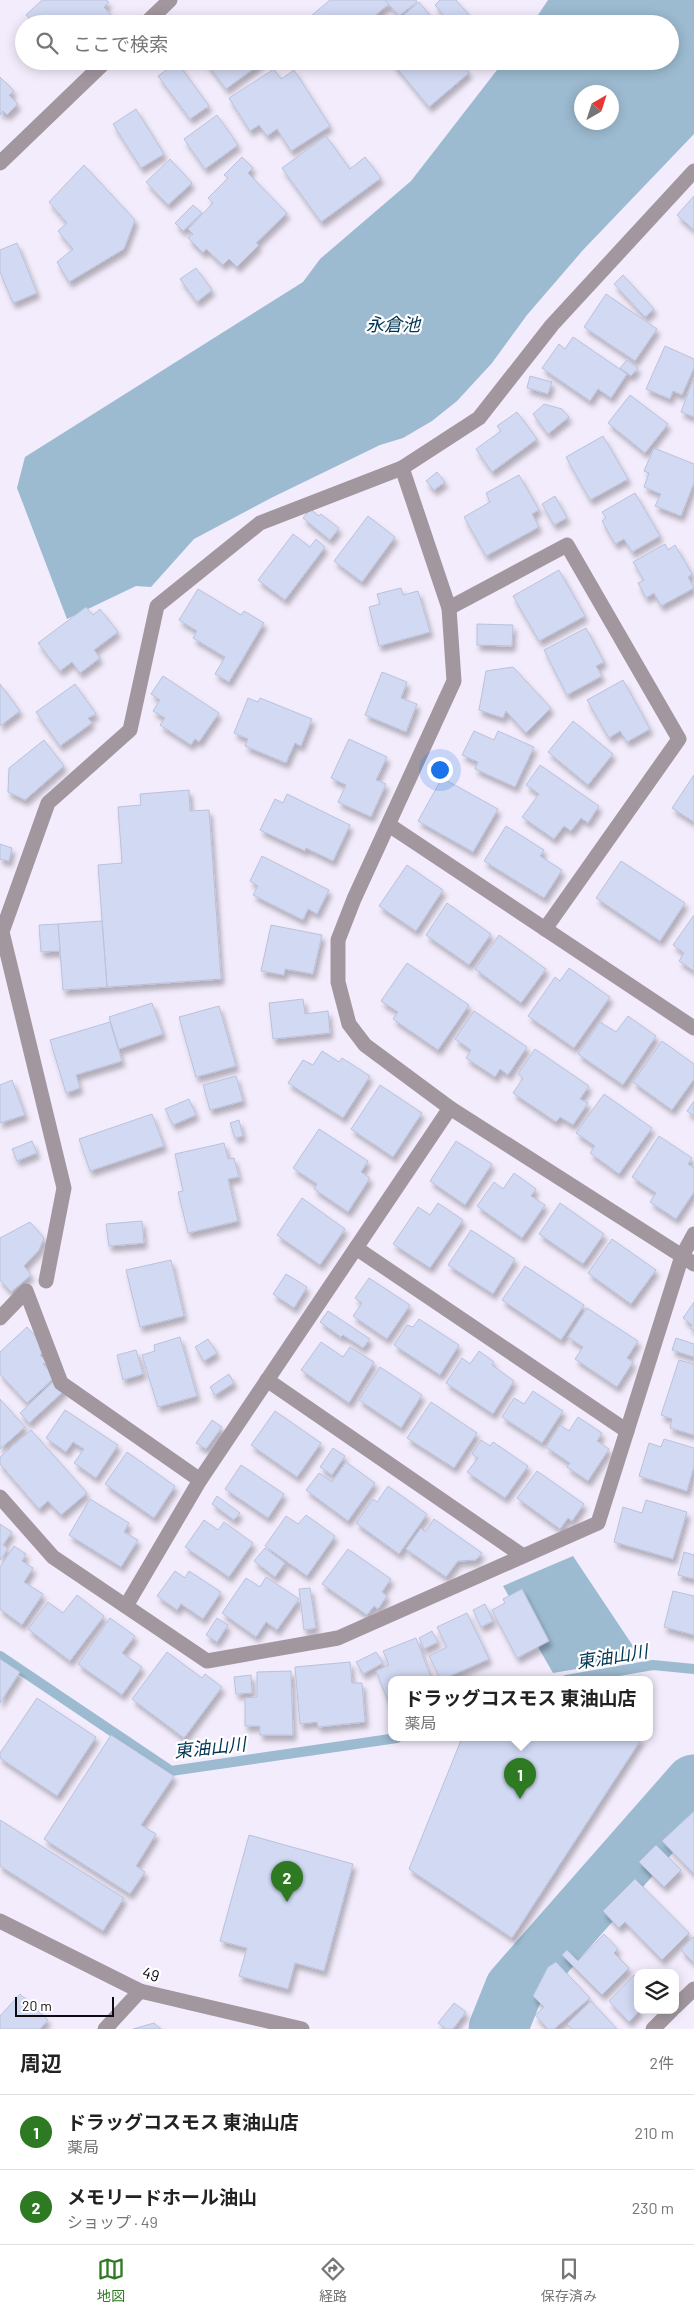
<!DOCTYPE html>
<html lang="ja">
<meta charset="utf-8">
<style>
:root{--surface:#fff;--page:#f2f2f2;--text:#222;--muted:#767676;--line:#e0e0e0;--accent:#2d7a22}
body{margin:0;font-family:Barlow,"Noto Sans JP",sans-serif;background:var(--page);color:var(--text)}
.controls{position:absolute;right:15px;bottom:15px;display:grid;overflow:hidden;border-radius:10px;box-shadow:0 2px 12px #0003}
.controls button{width:45px;height:45px;display:grid;place-items:center;padding:0;border:0;border-bottom:1px solid var(--line);background:var(--surface);color:var(--text);font:25px sans-serif}
.compass{position:absolute;left:574px;top:85px;width:45px;height:45px;border-radius:50%;background:var(--surface);box-shadow:0 2px 12px #0003;rotate:39deg}
.scale{position:absolute;left:15px;bottom:12px;width:99px;box-sizing:border-box;padding-left:5px;border:2px solid #0e0a12;border-top:0;font-size:14px;line-height:18px;white-space:nowrap;color:#0e0a12;-webkit-text-stroke:4px #fff;paint-order:stroke}
.you{position:absolute;left:439px;top:769px;width:18px;height:18px;margin:-12px;border:4px solid #fff;border-radius:50%;background:#1a73e8;box-shadow:0 0 0 8px #1a73e833}
.badge{display:grid;place-items:center;width:32px;height:32px;border-radius:50%;background:var(--accent);color:#fff;font-size:16px;font-weight:700}
.pin{position:absolute;translate:-50% -41px;filter:drop-shadow(0 1px 2px #0008)}
.pin::after{content:'';position:absolute;top:26px;width:18px;height:15px;background:inherit;clip-path:polygon(0 0,100% 0,50% 100%)}
.popup{position:absolute;left:388px;top:1676px;width:265px;height:65px;box-sizing:border-box;display:grid;place-content:center;border-radius:10px;background:var(--surface);filter:drop-shadow(0 1px 4px #0005);font-size:16px;white-space:nowrap;color:var(--muted)}
.popup b{font-size:19px;color:var(--text)}
.popup::after{content:'';position:absolute;left:50%;top:100%;margin-left:-10px;border:10px solid transparent;border-top-color:var(--surface)}
.list{margin:0;padding:0;list-style:none}
h2{display:flex;justify-content:space-between;align-items:center;height:65px;margin:0;padding:0 20px;font-size:21px}
h2 small{font-size:16px;font-weight:400;color:var(--muted)}
.list li{display:grid;grid-template-columns:32px 1fr auto;gap:15px;align-items:center;box-sizing:border-box;height:75px;padding:0 20px;border-top:1px solid var(--line)}
.list b{display:block;font-size:19px;white-space:nowrap}
.list p{margin:0;font-size:16px;white-space:nowrap;color:var(--muted)}
.list em{font-size:16px;font-style:normal;color:var(--muted)}
.icon{flex:none;width:28px;height:28px;fill:none;stroke:currentColor;stroke-width:2;stroke-linecap:round;stroke-linejoin:round}
.map{position:relative;flex:none;width:694px;height:2029px;overflow:hidden}
.search{position:absolute;background:var(--surface);box-shadow:0 2px 12px #0003;left:15px;right:15px;top:15px;height:55px;display:flex;align-items:center;gap:12px;box-sizing:border-box;padding:0 18px;border-radius:28px;color:var(--muted);font-size:19px}
.sheet{height:215px;background:var(--surface)}
nav{display:flex;justify-content:space-around;align-items:center;box-sizing:border-box;height:70px;border-top:1px solid var(--line);background:var(--surface);font-size:14px;color:var(--muted)}
nav a{display:grid;justify-items:center;gap:2px}
nav .on{color:var(--accent)}
.map>svg:first-child{display:block}
</style>
<div class="map">
<svg width="694" height="2029" viewBox="0 0 694 2029">
<defs>
<filter id="shadow"><feDropShadow dx="3" dy="5.5" stdDeviation="2.5" flood-color="#0004"/></filter>
</defs>
<rect width="100%" height="100%" fill="#f3ecfc"/>
<g fill="#9cbad0" fill-rule="evenodd">
<path d="M 548,0 L 694,0 L 694,134 L 583,250 L 527,315 L 492,363 L 457,401 L 432,421 L 403,438 L 380,445 L 271,498 L 194,539 L 151,587 L 136,586 L 67,619 L 17,488 L 25,457 L 303,282 L 320,259 L 411,181 L 504,61 L 670,61 L 670,24 L 532,24 ZM 582,92 L 612,92 L 612,122 L 582,122 Z"/>
<polygon points="573,1556 641,1658 553,1673 503,1586"/>
</g>
<g fill="none" stroke-linecap="round" stroke-linejoin="round">
<g stroke="#9cbad0" stroke-width="10">
<polyline points="0,1656 171,1771 397,1738"/>
<polyline points="566,1680 653,1665 694,1669"/>
</g>
<polyline stroke="#9cbad0" stroke-width="59" points="498,2029 514,1989 694,1784"/>
</g>
<g fill="#d1d9f3" stroke="#bac1db" filter="url(#shadow)">
<polygon points="42,0 106,0 109,2 104,7 111,15 102,24 35,24 26,15"/>
<polygon points="330,0 385,0 389,4 365,24 307,24 305,21"/>
<polygon points="385,0 416,0 417,2 399,16"/>
<polygon points="440,0 456,0 477,24 451,24 435,5"/>
<polygon points="419,2 437,24 393,24"/>
<polygon points="236,16 241,24 226,24"/>
<polygon points="205,61 258,61 260,64 226,89"/>
<polygon points="391,61 460,61 469,73 429,107"/>
<polygon points="177,62 209,106 190,119 158,76"/>
<polygon points="274,69 281,79 294,70 330,126 291,151 277,129 267,136 259,125 250,131 229,98"/>
<polygon points="0,77 14,91 9,95 18,104 7,115 3,111 0,115"/>
<polygon points="136,109 164,154 141,168 113,124"/>
<polygon points="217,115 238,145 205,169 184,139"/>
<polygon points="326,136 350,169 365,157 381,178 321,222 282,168"/>
<polygon points="242,157 253,168 248,173 287,213 256,243 259,245 237,267 229,259 223,265 206,249 203,253 188,238 193,234 188,229 213,203 208,198 228,178 224,175"/>
<polygon points="170,159 192,183 168,205 146,182"/>
<polygon points="84,165 135,220 124,249 69,282 57,262 73,249 58,231 67,223 49,202"/>
<polygon points="694,196 694,230 677,215"/>
<polygon points="193,205 202,213 183,231 175,223"/>
<polygon points="17,243 37,293 13,303 0,272 0,250"/>
<polygon points="196,268 212,290 197,302 180,279"/>
<polygon points="623,275 654,309 645,317 614,284"/>
<polygon points="606,294 657,329 635,361 584,327"/>
<polygon points="573,337 627,374 611,398 598,389 590,401 542,368 559,344 565,349"/>
<polygon points="665,346 694,359 694,368 682,395 673,391 670,399 646,389"/>
<polygon points="627,360 638,368 631,376 620,368"/>
<polygon points="530,376 552,382 548,394 527,388"/>
<polygon points="694,377 694,417 681,412"/>
<polygon points="630,395 668,424 645,453 608,423"/>
<polygon points="544,404 562,409 569,417 548,434 533,414"/>
<polygon points="517,412 537,439 492,472 476,449 501,431 497,426"/>
<polygon points="603,436 628,479 590,500 566,457"/>
<polygon points="654,448 694,464 694,483 681,516 655,506 661,494 644,487 649,473 644,471"/>
<polygon points="437,472 445,482 434,490 426,481"/>
<polygon points="519,475 539,510 532,514 539,527 486,556 464,517 490,502 486,493"/>
<polygon points="635,493 660,536 632,552 624,539 615,544 602,521 606,518 602,512"/>
<polygon points="555,496 567,518 554,525 542,504"/>
<polygon points="310,509 319,516 321,514 339,528 330,540 303,518"/>
<polygon points="368,516 395,537 362,582 334,561"/>
<polygon points="293,534 310,547 316,539 325,547 285,600 258,580"/>
<polygon points="665,544 668,550 675,545 692,574 688,577 694,588 661,606 654,593 646,598 638,583 644,580 633,562"/>
<polygon points="559,570 585,616 539,641 513,596"/>
<polygon points="401,588 403,595 418,591 430,632 379,646 369,607 380,604 377,594"/>
<polygon points="198,589 241,615 244,611 264,623 229,682 215,674 225,657 193,638 197,631 179,620"/>
<polygon points="86,607 93,615 100,609 118,632 94,650 100,658 80,673 72,662 60,671 38,643"/>
<polygon points="477,624 513,625 512,646 477,645"/>
<polygon points="586,628 604,662 596,666 602,676 567,695 544,650"/>
<polygon points="513,667 551,708 526,733 506,711 503,718 479,710 486,671"/>
<polygon points="382,672 407,682 401,698 417,704 406,732 365,715"/>
<polygon points="163,676 219,713 199,742 195,739 191,745 160,725 165,718 153,711 160,700 151,694"/>
<polygon points="623,680 650,729 627,742 620,731 609,738 587,700"/>
<polygon points="0,684 20,711 0,726"/>
<polygon points="75,684 96,714 88,718 92,723 60,746 36,712"/>
<polygon points="248,698 258,702 260,698 312,719 301,746 295,743 286,763 245,746 248,739 234,733"/>
<polygon points="573,721 613,754 588,785 548,752"/>
<polygon points="474,731 494,740 498,731 534,747 515,787 475,769 478,762 462,755"/>
<polygon points="349,739 387,757 376,780 386,784 371,817 338,802 346,785 331,778"/>
<polygon points="44,740 64,766 25,800 8,792 9,768"/>
<polygon points="540,765 599,806 588,823 581,818 571,831 564,826 554,839 522,817 539,794 526,785"/>
<polygon points="694,775 694,822 672,808"/>
<polygon points="442,778 498,809 473,852 418,821"/>
<polygon points="189,790 190,811 209,810 221,979 107,987 98,865 122,863 118,807 141,805 140,794"/>
<polygon points="287,794 350,825 333,861 306,848 305,851 260,830 275,799 283,803"/>
<polygon points="506,826 544,850 540,856 562,870 544,898 484,861"/>
<polygon points="0,844 12,848 9,861 0,859"/>
<polygon points="262,856 329,890 317,914 308,909 303,920 253,895 258,886 250,881"/>
<polygon points="621,861 685,903 660,941 596,898"/>
<polygon points="407,865 443,890 416,931 379,906"/>
<polygon points="447,903 491,934 469,965 426,935"/>
<polygon points="694,915 694,971 679,961 684,953 673,945"/>
<polygon points="102,921 107,987 63,990 58,924"/>
<polygon points="58,924 60,951 41,952 39,925"/>
<polygon points="271,925 322,935 313,974 285,969 284,975 261,971"/>
<polygon points="499,935 546,969 521,1003 475,969"/>
<polygon points="407,963 469,1005 438,1050 393,1019 398,1012 381,1001"/>
<polygon points="569,968 610,997 574,1048 528,1016 555,977 560,981"/>
<polygon points="303,999 305,1014 328,1011 330,1033 273,1039 269,1003"/>
<polygon points="152,1003 163,1034 119,1049 109,1017"/>
<polygon points="219,1006 236,1066 196,1077 179,1017"/>
<polygon points="474,1011 527,1047 508,1075 500,1069 495,1077 466,1058 471,1050 455,1039"/>
<polygon points="628,1016 656,1036 623,1085 578,1054 600,1022 616,1032"/>
<polygon points="110,1022 122,1061 76,1075 80,1088 66,1093 50,1040"/>
<polygon points="662,1041 694,1064 694,1079 672,1110 633,1082"/>
<polygon points="535,1049 589,1086 580,1099 588,1103 573,1125 560,1117 556,1122 513,1093 523,1078 518,1074"/>
<polygon points="322,1051 339,1062 342,1058 370,1076 343,1118 288,1083 303,1060 313,1065"/>
<polygon points="236,1076 243,1101 210,1110 203,1085"/>
<polygon points="12,1080 25,1115 0,1123 0,1085"/>
<polygon points="380,1085 422,1113 393,1157 351,1129"/>
<polygon points="604,1094 652,1128 619,1174 590,1153 595,1146 576,1133"/>
<polygon points="189,1099 196,1115 173,1125 165,1109"/>
<polygon points="694,1101 694,1116 687,1111"/>
<polygon points="152,1114 164,1146 90,1171 79,1139"/>
<polygon points="239,1120 243,1136 235,1138 230,1123"/>
<polygon points="319,1129 368,1161 361,1172 370,1178 348,1212 314,1189 317,1184 293,1168"/>
<polygon points="659,1136 692,1158 688,1164 694,1168 694,1192 676,1219 650,1202 656,1193 632,1177"/>
<polygon points="32,1141 37,1153 17,1161 12,1149"/>
<polygon points="456,1141 492,1164 465,1205 430,1181"/>
<polygon points="224,1143 228,1159 234,1158 239,1177 228,1179 238,1221 188,1233 178,1192 183,1191 175,1154"/>
<polygon points="514,1173 536,1189 531,1196 545,1205 522,1238 477,1206 494,1182 503,1189"/>
<polygon points="302,1198 345,1229 320,1265 277,1235"/>
<polygon points="438,1203 463,1220 430,1268 393,1244 418,1207 430,1215"/>
<polygon points="560,1203 604,1234 583,1264 539,1234"/>
<polygon points="142,1221 144,1243 109,1246 106,1224"/>
<polygon points="30,1222 44,1238 39,1250 24,1266 31,1275 11,1292 0,1280 0,1238"/>
<polygon points="471,1230 515,1259 493,1294 448,1265"/>
<polygon points="612,1239 656,1270 631,1304 588,1273"/>
<polygon points="171,1260 184,1316 140,1327 126,1270"/>
<polygon points="525,1266 584,1305 561,1340 502,1300"/>
<polygon points="286,1274 307,1287 294,1308 273,1294"/>
<polygon points="369,1278 410,1305 387,1339 353,1316 362,1303 355,1298"/>
<polygon points="694,1302 694,1331 690,1328 692,1325 683,1318"/>
<polygon points="587,1308 638,1341 627,1358 633,1362 617,1387 575,1359 583,1347 568,1337"/>
<polygon points="328,1311 370,1339 363,1348 343,1335 341,1337 320,1322"/>
<polygon points="419,1319 459,1345 440,1375 394,1345 407,1325 413,1327"/>
<polygon points="27,1327 47,1349 40,1355 46,1362 43,1364 55,1377 27,1403 0,1374 0,1352"/>
<polygon points="180,1337 197,1396 158,1407 142,1355 155,1351 154,1345"/>
<polygon points="676,1338 694,1344 694,1357 672,1350"/>
<polygon points="208,1339 217,1353 204,1361 195,1347"/>
<polygon points="321,1342 343,1357 350,1347 374,1362 349,1403 301,1370"/>
<polygon points="136,1350 143,1374 123,1380 117,1355"/>
<polygon points="479,1351 494,1362 492,1365 514,1381 493,1414 446,1383 462,1358 470,1364"/>
<polygon points="679,1360 694,1364 694,1435 670,1428 672,1419 661,1415"/>
<polygon points="380,1367 422,1395 401,1428 359,1400"/>
<polygon points="229,1374 234,1383 215,1395 210,1387"/>
<polygon points="56,1379 65,1390 29,1423 20,1413"/>
<polygon points="533,1391 563,1411 542,1443 502,1417 514,1398 524,1404"/>
<polygon points="0,1399 25,1427 0,1449"/>
<polygon points="431,1402 477,1433 454,1468 407,1438"/>
<polygon points="65,1410 118,1445 96,1478 74,1463 84,1449 73,1442 66,1452 46,1438"/>
<polygon points="275,1411 321,1443 297,1477 251,1445"/>
<polygon points="578,1417 602,1433 597,1441 609,1449 588,1481 567,1467 570,1463 546,1447 560,1425 569,1431"/>
<polygon points="212,1420 222,1427 206,1449 196,1443"/>
<polygon points="31,1430 87,1493 61,1515 48,1501 39,1509 0,1464 0,1457"/>
<polygon points="664,1439 694,1448 694,1466 687,1491 639,1476 649,1443 661,1447"/>
<polygon points="481,1440 490,1446 493,1442 528,1466 505,1498 467,1472 478,1458 472,1454"/>
<polygon points="333,1448 345,1456 332,1475 320,1467"/>
<polygon points="127,1452 175,1486 154,1518 105,1484"/>
<polygon points="346,1462 375,1483 348,1521 306,1490 319,1473 332,1482"/>
<polygon points="241,1465 284,1494 268,1518 225,1489"/>
<polygon points="537,1471 584,1504 572,1521 568,1518 560,1529 517,1498"/>
<polygon points="388,1486 427,1514 399,1554 356,1523 373,1499 377,1502"/>
<polygon points="217,1496 240,1513 234,1520 212,1504"/>
<polygon points="90,1499 129,1523 124,1532 138,1540 121,1567 69,1535"/>
<polygon points="646,1500 687,1512 673,1559 614,1542 623,1507 642,1513"/>
<polygon points="306,1515 335,1536 307,1576 265,1546 286,1516 298,1524"/>
<polygon points="434,1519 482,1553 476,1560 458,1561 446,1577 406,1549 421,1528 425,1532"/>
<polygon points="204,1520 218,1530 224,1522 253,1543 229,1577 185,1547"/>
<polygon points="0,1524 12,1532 3,1545 8,1549 0,1560"/>
<polygon points="14,1546 26,1554 22,1561 33,1568 24,1582 43,1594 22,1625 0,1609 0,1567"/>
<polygon points="265,1548 285,1563 275,1577 254,1561"/>
<polygon points="348,1549 391,1579 382,1592 387,1596 378,1609 374,1606 367,1615 322,1584"/>
<polygon points="684,1552 694,1555 694,1579 678,1575"/>
<polygon points="175,1571 185,1578 189,1571 221,1592 203,1619 181,1604 177,1610 157,1596"/>
<polygon points="266,1577 299,1599 277,1630 266,1622 256,1637 222,1613 246,1578 260,1587"/>
<polygon points="310,1588 316,1628 304,1630 299,1589"/>
<polygon points="522,1589 549,1641 517,1658 492,1610 505,1603 503,1599"/>
<polygon points="673,1591 694,1596 694,1635 664,1627"/>
<polygon points="77,1595 104,1616 70,1661 28,1629 48,1602 63,1613"/>
<polygon points="485,1604 493,1621 481,1627 473,1610"/>
<polygon points="467,1613 489,1659 441,1680 429,1656 447,1647 437,1627"/>
<polygon points="110,1618 135,1636 122,1653 142,1667 122,1695 78,1664"/>
<polygon points="217,1618 228,1625 217,1642 206,1635"/>
<polygon points="432,1631 438,1642 424,1649 419,1638"/>
<polygon points="416,1638 432,1680 391,1680 391,1708 376,1671 389,1665 383,1651"/>
<polygon points="167,1652 202,1678 205,1674 222,1687 184,1738 132,1699"/>
<polygon points="376,1652 383,1663 363,1674 356,1662"/>
<polygon points="0,1659 20,1672 0,1703"/>
<polygon points="350,1662 352,1683 362,1683 365,1722 318,1727 317,1722 300,1724 295,1667"/>
<polygon points="291,1671 293,1735 260,1735 260,1726 245,1726 245,1698 257,1697 257,1672"/>
<polygon points="251,1675 252,1693 236,1694 234,1677"/>
<polygon points="37,1698 96,1737 57,1796 0,1758 0,1753"/>
<polygon points="111,1735 174,1776 141,1825 156,1834 136,1866 145,1872 130,1894 44,1839"/>
<polygon points="462,1738 642,1738 512,1938 409,1869"/>
<polygon points="694,1811 694,1874 662,1841"/>
<polygon points="0,1820 124,1898 103,1931 0,1866"/>
<polygon points="249,1835 353,1864 324,1971 295,1963 288,1989 239,1976 247,1948 220,1941"/>
<polygon points="656,1845 681,1870 664,1887 639,1862"/>
<polygon points="635,1879 689,1933 662,1960 625,1922 619,1928 603,1911"/>
<polygon points="604,1934 618,1949 614,1953 629,1968 602,1995 562,1955 567,1950 578,1961"/>
<polygon points="693,1937 694,1938 694,1963 681,1950"/>
<polygon points="556,1962 590,1998 554,2029 548,2029 535,2015 544,2007 533,1996 548,1967"/>
<polygon points="634,1975 638,1979 638,2010 640,2010 629,2022 609,2001"/>
<polygon points="20,1994 48,2020 40,2029 0,2029 0,2016"/>
<polygon points="591,2001 617,2029 572,2029 567,2024"/>
<polygon points="454,2003 466,2012 453,2029 446,2029 438,2023"/>
<polygon points="154,2023 161,2029 133,2029"/>
</g>
<g fill="none" stroke-linecap="round" stroke-linejoin="round">
<g stroke="#a2979f" stroke-width="15">
<polyline points="145,24 170,0"/>
<polyline points="0,163 106,61"/>
<polyline points="449,608 567,545 679,739 545,929"/>
<polyline points="389,825 694,1028"/>
<polyline points="694,1234 682,1256 694,1264"/>
<polyline points="356,1248 627,1431"/>
<polyline points="46,1281 64,1188 2,932 48,803 130,730 157,606 260,523 402,468"/>
<polyline points="0,1318 26,1291 61,1383 200,1480 450,1108 365,1045 349,1024 338,982 338,940 354,899 454,681 449,608 402,468 479,418 552,325 694,171"/>
<polyline points="267,1380 523,1556"/>
<polyline points="0,1497 53,1557 207,1661 338,1638 598,1523 682,1256 450,1108"/>
<polyline points="126,1606 200,1480"/>
<polyline points="0,1921 140,1991 302,2029"/>
<polyline points="675,2007 694,1989"/>
<polyline points="105,2029 140,1991"/>
<polyline points="653,2029 672,2010"/>
</g>
</g>
<g text-anchor="middle" stroke-width="4.5" stroke-linejoin="round" paint-order="stroke">
<g font-size="16" fill="#0e0a12" stroke="#fff">
<text transform="translate(151 1974) rotate(18)" y="6">49</text>
</g>
<g font-size="18" font-style="italic" fill="#003553" stroke="#fff">
<text x="393" y="331">永倉池</text>
<text transform="translate(612 1657) rotate(-9)" y="6">東油山川</text>
<text transform="translate(210 1748) rotate(-6)" y="6">東油山川</text>
</g>
</g>
</svg>
<div class="controls">
<button><svg class="icon" aria-label="layers" viewBox="0 0 24 24"><path d="M12 4l9 5-9 5-9-5zM3 14l9 5 9-5"/></svg></button>
</div>
<svg class="compass" viewBox="-18 -18 36 36"><path d="M0-13l5 13h-10z" fill="#e53935"/><path d="M0 13l5-13h-10z" fill="#767676"/></svg>
<div class="scale">20 m</div>
<div class="you"></div>
<div class="pin badge" style="left:520px;top:1799px">1</div>
<div class="popup"><b>ドラッグコスモス 東油山店</b>薬局</div>
<div class="pin badge" style="left:287px;top:1902px">2</div>
<div class="search"><svg class="icon" aria-label="search" viewBox="0 0 24 24"><circle cx="10" cy="10" r="6"/><path d="M15 15l6 6"/></svg>ここで検索</div>
</div>
<section class="sheet">
<h2>周辺<small>2件</small></h2>
<ul class="list">
<li><span class="badge">1</span><div><b>ドラッグコスモス 東油山店</b><p>薬局</p></div><em>210 m</em></li>
<li><span class="badge">2</span><div><b>メモリードホール油山</b><p>ショップ · 49</p></div><em>230 m</em></li>
</ul>
</section>
<nav>
<a class="on"><svg class="icon" aria-label="map" viewBox="0 0 24 24"><path d="M3 6l6-2 6 2 6-2v14l-6 2-6-2-6 2zM9 4v14M15 6v14"/></svg>地図</a>
<a><svg class="icon" aria-label="directions" viewBox="0 0 24 24"><path d="M12 3l9 9-9 9-9-9zM9 14v-3h6M13 9l2 2-2 2"/></svg>経路</a>
<a><svg class="icon" aria-label="saved" viewBox="0 0 24 24"><path d="M7 4h10v16l-5-4-5 4z"/></svg>保存済み</a>
</nav>
